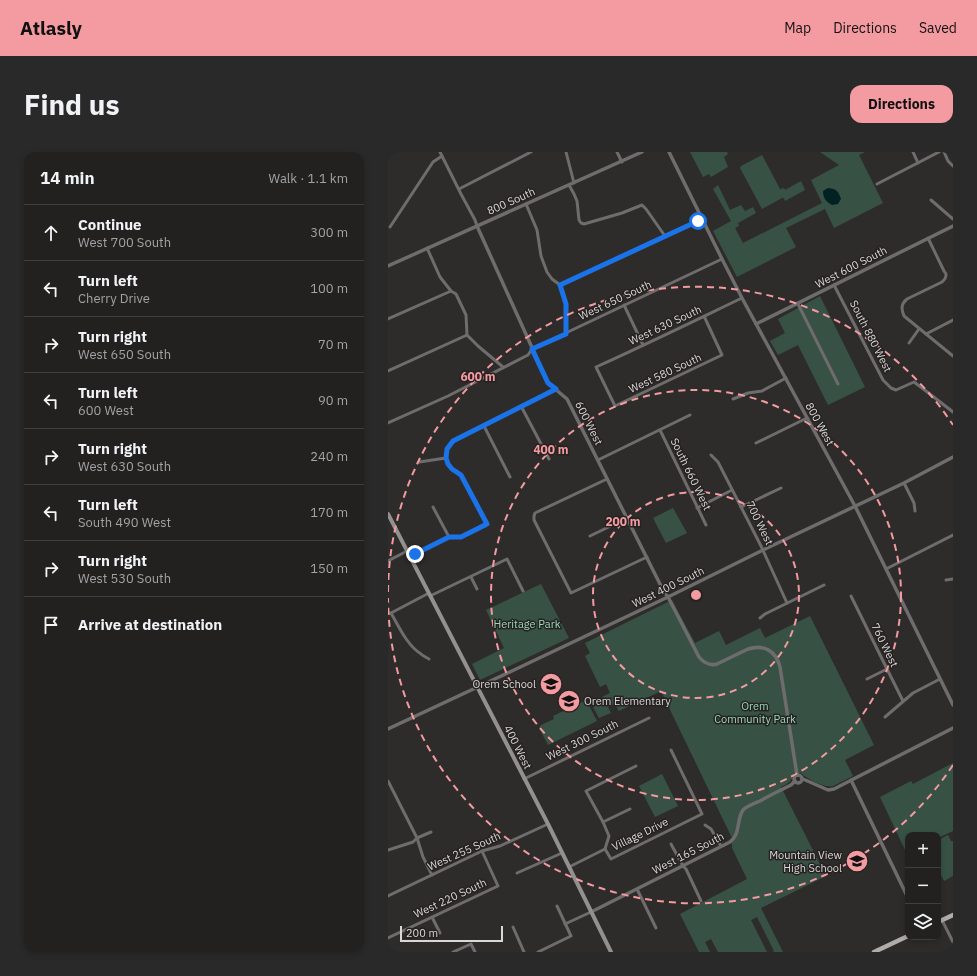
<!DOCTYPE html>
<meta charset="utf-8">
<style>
:root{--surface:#222120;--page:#2a2929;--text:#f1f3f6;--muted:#a2a3a5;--line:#3f3e3e;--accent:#f49aa1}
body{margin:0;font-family:"IBM Plex Sans",sans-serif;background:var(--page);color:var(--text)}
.controls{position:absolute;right:12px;bottom:12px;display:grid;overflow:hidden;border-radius:8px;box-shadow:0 2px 6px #0003}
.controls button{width:36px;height:36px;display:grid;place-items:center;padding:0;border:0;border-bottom:1px solid var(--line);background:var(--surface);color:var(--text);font:20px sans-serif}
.scale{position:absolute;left:12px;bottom:10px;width:103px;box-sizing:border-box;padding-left:4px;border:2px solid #dad8d7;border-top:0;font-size:11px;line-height:14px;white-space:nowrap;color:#dad8d7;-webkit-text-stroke:3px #252221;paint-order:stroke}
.stop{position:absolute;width:12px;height:12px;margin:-9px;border:3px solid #1a73e8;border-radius:50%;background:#fff}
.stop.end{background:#1a73e8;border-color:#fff;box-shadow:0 1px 4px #0008}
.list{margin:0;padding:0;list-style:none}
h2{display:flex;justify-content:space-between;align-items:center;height:52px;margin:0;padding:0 16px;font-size:17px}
h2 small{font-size:13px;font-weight:400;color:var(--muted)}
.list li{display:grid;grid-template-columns:26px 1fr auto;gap:12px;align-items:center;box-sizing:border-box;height:56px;padding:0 16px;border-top:1px solid var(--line)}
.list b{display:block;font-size:15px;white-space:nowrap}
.list p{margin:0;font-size:13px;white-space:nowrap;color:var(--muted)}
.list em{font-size:13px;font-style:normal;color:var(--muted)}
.icon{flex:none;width:22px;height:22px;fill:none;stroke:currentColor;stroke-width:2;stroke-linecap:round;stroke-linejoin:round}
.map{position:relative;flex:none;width:565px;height:800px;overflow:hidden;border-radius:12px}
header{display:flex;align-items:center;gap:24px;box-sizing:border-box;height:56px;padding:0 20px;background:var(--accent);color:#111}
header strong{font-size:19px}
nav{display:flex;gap:22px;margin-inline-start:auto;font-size:14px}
.intro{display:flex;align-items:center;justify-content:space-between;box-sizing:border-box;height:96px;padding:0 24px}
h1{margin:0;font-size:28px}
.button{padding:10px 18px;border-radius:12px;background:var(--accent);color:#111;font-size:14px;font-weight:700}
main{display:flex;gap:24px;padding:0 24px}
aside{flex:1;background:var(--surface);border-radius:12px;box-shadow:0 2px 6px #0003}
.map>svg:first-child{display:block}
</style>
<header>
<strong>Atlasly</strong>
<nav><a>Map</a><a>Directions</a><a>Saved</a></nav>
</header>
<div class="intro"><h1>Find us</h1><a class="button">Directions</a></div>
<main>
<aside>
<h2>14 min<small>Walk · 1.1 km</small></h2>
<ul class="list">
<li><svg class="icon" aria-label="ahead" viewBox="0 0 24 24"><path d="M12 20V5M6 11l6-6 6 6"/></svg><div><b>Continue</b><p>West 700 South</p></div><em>300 m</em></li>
<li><svg class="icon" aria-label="left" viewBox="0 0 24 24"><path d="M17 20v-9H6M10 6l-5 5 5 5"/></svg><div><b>Turn left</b><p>Cherry Drive</p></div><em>100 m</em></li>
<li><svg class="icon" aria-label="right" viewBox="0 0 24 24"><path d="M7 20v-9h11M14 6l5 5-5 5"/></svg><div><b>Turn right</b><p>West 650 South</p></div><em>70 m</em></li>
<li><svg class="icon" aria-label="left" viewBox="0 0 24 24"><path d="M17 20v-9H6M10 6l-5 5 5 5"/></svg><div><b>Turn left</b><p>600 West</p></div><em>90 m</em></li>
<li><svg class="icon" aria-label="right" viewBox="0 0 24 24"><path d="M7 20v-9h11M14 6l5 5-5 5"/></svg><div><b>Turn right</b><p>West 630 South</p></div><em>240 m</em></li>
<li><svg class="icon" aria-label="left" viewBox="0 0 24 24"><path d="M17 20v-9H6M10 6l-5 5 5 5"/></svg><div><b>Turn left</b><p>South 490 West</p></div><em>170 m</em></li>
<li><svg class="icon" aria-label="right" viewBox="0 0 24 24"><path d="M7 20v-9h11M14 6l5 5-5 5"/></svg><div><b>Turn right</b><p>West 530 South</p></div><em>150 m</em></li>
<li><svg class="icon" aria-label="arrive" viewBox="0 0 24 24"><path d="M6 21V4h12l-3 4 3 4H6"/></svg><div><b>Arrive at destination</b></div></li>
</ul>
</aside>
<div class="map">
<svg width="565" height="800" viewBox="0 0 565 800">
<rect width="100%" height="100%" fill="#2e2c2a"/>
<g fill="#375245">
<polygon points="302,0 339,0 340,2 336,5 340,15 323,25 321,22 315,25"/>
<polygon points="432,0 477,0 471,3 495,51 446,76 437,57 398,76 408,95 349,125 325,79 343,69 325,37 330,33 342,58 353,53 357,59 365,55 368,61 350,71 351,74 347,76 355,91 434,51 423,28 451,13"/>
<polygon points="374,3 392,37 396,36 397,38 413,29 417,38 397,49 396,46 394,46 374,57 352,16 353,14"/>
<polygon points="432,144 477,235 440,253 410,193 390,203 382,189 397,181 390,167"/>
<polygon points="285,356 299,381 278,391 265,366"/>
<polygon points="153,432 181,486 92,528 84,512 116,496 98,458"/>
<path d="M 284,448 L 307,491 L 331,479 L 338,493 L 372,476 L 377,486 L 422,464 L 486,593 L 457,608 L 465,624 L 445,634 C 436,636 419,627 413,621 L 406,621 C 404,629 400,632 393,635 L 438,724 L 373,756 L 395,800 L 385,800 L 386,799 L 369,765 L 363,768 L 379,800 L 330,800 L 323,787 L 317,790 L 322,800 L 311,800 L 292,762 L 359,727 L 344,696 L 344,686 L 273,539 L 231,559 L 227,552 L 220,555 L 223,561 L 211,566 L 205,555 L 224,546 L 224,545 L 216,549 L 214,545 L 222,541 L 218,532 L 212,535 L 197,504 L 202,501 L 197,491 Z"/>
<polygon points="196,549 199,550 209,569 160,593 151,576 153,573 166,567 165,564"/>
<polygon points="565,611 565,679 550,686 550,683 520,683 520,699 518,700 492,645 523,629 525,632"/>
<polygon points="274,622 290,654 267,665 251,634"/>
<polygon points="560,683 563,689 565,689 565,724 556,729 550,717 550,688"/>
</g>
<path fill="#022122" d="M 440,36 C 449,37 450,39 453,47 L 450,52 L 444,53 C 438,50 435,46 435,39 Z"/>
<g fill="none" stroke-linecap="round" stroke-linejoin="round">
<g stroke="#6e6c6c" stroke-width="3">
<polyline points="52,0 73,42 87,68 89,74"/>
<polyline points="178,0 186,31"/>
<polyline points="229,0 234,10"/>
<polyline points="525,0 530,11"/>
<polyline points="556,0 560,9 565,14"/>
<polyline points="489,32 551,0"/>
<polyline points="181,33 186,42 189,49 191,68 193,71 196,72 234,61 254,53 258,57 277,84"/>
<polyline points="71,37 143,0"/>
<polyline points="543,48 565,67"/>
<polyline points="138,52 149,78 153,104 159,120 164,127 172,133 175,141 178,152 178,182"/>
<polyline points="2,75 45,10 54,4"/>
<path d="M 540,86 L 556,119 L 558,122 C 558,126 557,127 554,130 L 519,147 C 513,152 513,157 516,164 L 565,204"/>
<polyline points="39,96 52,125 63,139 68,142 78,163 79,183 90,194 115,215"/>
<polyline points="172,133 314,67"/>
<polyline points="446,133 495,228 503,236 508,238 526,230 538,239 565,260"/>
<polyline points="410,152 450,232"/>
<polyline points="236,153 255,193"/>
<path d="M 316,164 L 334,203 L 227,254 L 208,215 C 257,193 306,169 354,146"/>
<polyline points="0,167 63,139"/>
<polyline points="538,182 565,168"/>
<polyline points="521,191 531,177"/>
<polyline points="0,219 79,183"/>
<polyline points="345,247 360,241 374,239 398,226"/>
<polyline points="133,254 161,307"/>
<polyline points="0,271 60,244 140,203 144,197 334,107"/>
<polyline points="96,274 122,325"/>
<polyline points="272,278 318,373"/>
<polyline points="368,291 419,266"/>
<polyline points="323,303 330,310 373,394 399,451"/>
<polyline points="210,308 302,263"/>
<polyline points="31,310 58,306"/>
<polyline points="219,327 147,361 146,364 146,368 183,441 259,405"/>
<polyline points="516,331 526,351 527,359"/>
<polyline points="45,355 61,385"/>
<polyline points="353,355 393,336"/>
<polyline points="309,356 344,338"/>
<polyline points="202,384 239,366"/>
<polyline points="22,404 61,385 73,385 99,372 73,323 64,317 60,312 58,306 59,297 65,289 168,237"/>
<polyline points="0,409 19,399"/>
<polyline points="498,417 565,383"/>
<polyline points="83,425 89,437"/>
<polyline points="558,428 565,427"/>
<polyline points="42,444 119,407 135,439"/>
<polyline points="463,444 499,517 515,549"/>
<polyline points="0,461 3,461 41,441"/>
<path d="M 3,461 C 11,475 19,493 33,502 C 35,504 38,505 41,507"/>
<polyline points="372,466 377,462 436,433"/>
<polyline points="479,527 499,517"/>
<polyline points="497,565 525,541 552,527"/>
<polyline points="136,627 261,566"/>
<polyline points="0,629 29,686 35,705 44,723"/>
<polyline points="215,670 242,657"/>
<polyline points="317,673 323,677 333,694"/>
<polyline points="283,692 295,714 298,717 313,749"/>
<polyline points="217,697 223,707 314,662 283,598"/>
<polyline points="217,697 221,684 215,670 198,639 248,614"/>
<polyline points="0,698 25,690 29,686 43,680"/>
<polyline points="181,715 217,697"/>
<polyline points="129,721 174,701"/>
<polyline points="249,737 268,776"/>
<polyline points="0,744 94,699 112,694 160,672"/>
<polyline points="44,765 52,781"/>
<polyline points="554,768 565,790"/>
<polyline points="177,772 203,760"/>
<polyline points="125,775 136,800"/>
<polyline points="0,786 110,734 94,699"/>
<polyline points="65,800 83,792 87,800"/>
<polyline points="150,800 183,784 169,754"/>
</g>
<g stroke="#6e6c6c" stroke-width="3.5">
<polyline points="281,0 334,107 354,146 467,354 565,553"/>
<path d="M 89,74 L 160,231 L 179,247 L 276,440 L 280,445 L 311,505 C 316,511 322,514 329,512 L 360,497 C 376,492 388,499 392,515 L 409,623"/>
<polyline points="0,114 254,0"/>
<polyline points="368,172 565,74"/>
<polyline points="0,577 126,518 280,445 375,398 516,331 565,305"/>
<circle cx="410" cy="627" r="4"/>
<polyline points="415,627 440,638 446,637 565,576"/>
<polyline points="463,628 520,746"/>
<path d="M 203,760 L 342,690 C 353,682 348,668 355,658 C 359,654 367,651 372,649 C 382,643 393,638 403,633 L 407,629"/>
</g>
<polyline stroke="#939090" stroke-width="4" points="0,362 160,672 223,800"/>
<g stroke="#afacab" stroke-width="4.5">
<polyline points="550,770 565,763"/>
<polyline points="486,800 520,784"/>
</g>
</g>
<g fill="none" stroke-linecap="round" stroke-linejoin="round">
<polyline stroke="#1a73e8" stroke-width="5" points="27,402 61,385 73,385 99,372 73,323 64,317 60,312 58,306 59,297 65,289 168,237 160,231 144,197 178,182 178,152 172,133 310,69"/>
</g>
<g fill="none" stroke="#f49aa1" stroke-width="2" stroke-dasharray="7 5">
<circle cx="308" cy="443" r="103"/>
<circle cx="308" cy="443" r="205"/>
<path d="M565 613A308 308 0 0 1 0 446M0 440A308 308 0 0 1 565 273"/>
</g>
<defs>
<g id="school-disc" transform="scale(1.15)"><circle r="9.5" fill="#f49aa1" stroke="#252221"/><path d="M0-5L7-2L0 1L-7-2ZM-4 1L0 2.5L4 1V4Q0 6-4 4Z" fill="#111"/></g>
</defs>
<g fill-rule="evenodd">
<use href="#school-disc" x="163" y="532"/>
<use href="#school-disc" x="181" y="549"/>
<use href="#school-disc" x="469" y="709"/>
</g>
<g text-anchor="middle" stroke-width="3" stroke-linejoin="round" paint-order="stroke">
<g font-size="11" fill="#dad8d7" stroke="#252221">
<text transform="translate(123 49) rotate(-24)" y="4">800 South</text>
<text transform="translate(463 115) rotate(-27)" y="4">West 600 South</text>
<text transform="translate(227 148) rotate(-25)" y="4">West 650 South</text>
<text transform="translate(277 173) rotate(-25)" y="4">West 630 South</text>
<text transform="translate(483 184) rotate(63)" y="4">South 880 West</text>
<text transform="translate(277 221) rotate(-25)" y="4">West 580 South</text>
<text transform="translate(201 271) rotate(63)" y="4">600 West</text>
<text transform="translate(432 272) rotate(61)" y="4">800 West</text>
<text transform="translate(303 322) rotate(64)" y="4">South 660 West</text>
<text transform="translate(372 371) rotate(64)" y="4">700 West</text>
<text transform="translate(280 435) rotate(-26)" y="4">West 400 South</text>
<text transform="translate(497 493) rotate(64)" y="4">760 West</text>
<text transform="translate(194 588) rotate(-26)" y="4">West 300 South</text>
<text transform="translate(130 595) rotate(63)" y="4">400 West</text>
<text transform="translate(252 682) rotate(-26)" y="4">Village Drive</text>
<text transform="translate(76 699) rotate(-24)" y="4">West 255 South</text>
<text transform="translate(300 701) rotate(-27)" y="4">West 165 South</text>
<text transform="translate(62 746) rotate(-25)" y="4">West 220 South</text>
</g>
<g font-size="11" fill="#9bd9bb" stroke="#252221">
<text x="139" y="476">Heritage Park</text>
<text x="367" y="558">Orem<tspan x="367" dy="13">Community Park</tspan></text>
</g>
<g font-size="11" fill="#dad8d7" stroke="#252221" text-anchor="end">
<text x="148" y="536">Orem School</text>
<text x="196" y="553" text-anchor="start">Orem Elementary</text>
<text x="454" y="707">Mountain View<tspan x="454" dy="13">High School</tspan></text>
</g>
</g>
<circle cx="308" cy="443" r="6" fill="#f49aa1" stroke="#252221" stroke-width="2"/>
<g font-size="12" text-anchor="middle" font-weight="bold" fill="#f49aa1" stroke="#252221" stroke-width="3" stroke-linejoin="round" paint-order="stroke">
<text x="90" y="229">600 m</text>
<text x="163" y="302">400 m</text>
<text x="235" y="374">200 m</text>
</g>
</svg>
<div class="controls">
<button>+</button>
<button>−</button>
<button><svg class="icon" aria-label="layers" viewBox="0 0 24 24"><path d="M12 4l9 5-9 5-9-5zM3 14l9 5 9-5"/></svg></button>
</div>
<div class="scale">200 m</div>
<div class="stop" style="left:310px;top:69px"></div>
<div class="stop end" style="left:27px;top:402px"></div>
</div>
</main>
